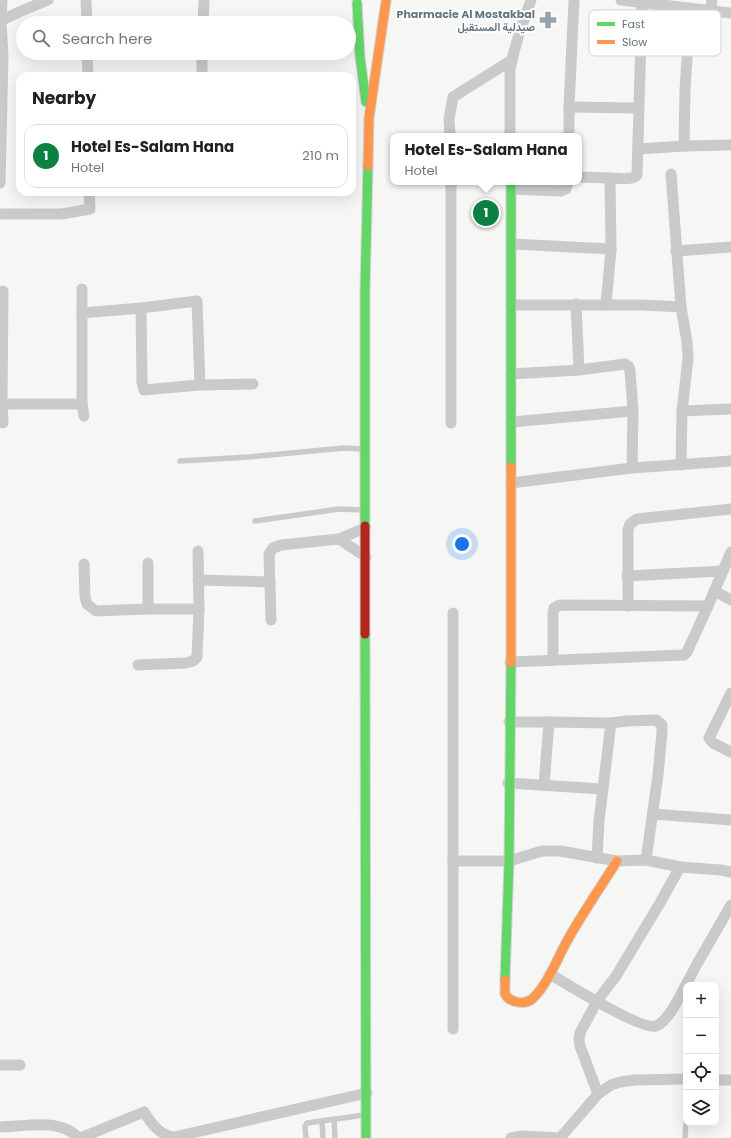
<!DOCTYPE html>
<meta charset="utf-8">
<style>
:root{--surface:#fff;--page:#f6f6f6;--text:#222;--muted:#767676;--line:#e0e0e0;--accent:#0b8043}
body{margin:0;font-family:Poppins,Vazirmatn,sans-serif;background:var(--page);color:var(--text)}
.controls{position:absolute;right:12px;bottom:12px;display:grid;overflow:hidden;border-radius:8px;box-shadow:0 4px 16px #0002}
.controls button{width:36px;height:36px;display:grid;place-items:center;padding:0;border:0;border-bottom:1px solid var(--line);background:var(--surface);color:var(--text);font:20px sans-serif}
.you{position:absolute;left:462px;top:544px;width:14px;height:14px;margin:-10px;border:3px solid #fff;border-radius:50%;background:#1a73e8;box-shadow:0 0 0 6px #1a73e833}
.badge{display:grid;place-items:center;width:26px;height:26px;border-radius:50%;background:var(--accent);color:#fff;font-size:13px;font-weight:700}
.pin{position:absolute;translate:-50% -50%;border:2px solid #fff;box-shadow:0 1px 4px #0006}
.popup{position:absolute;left:390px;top:133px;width:192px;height:52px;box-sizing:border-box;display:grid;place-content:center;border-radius:8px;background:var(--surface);filter:drop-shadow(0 1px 3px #0005);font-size:13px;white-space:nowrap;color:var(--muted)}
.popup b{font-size:15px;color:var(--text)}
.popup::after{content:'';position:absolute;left:50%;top:100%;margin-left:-8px;border:8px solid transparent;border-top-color:var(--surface)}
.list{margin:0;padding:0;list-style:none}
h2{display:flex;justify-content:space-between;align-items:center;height:52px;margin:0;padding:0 16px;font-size:17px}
h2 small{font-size:13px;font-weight:400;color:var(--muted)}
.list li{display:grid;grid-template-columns:26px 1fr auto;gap:12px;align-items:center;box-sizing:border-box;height:64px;margin:0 8px 8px;padding:0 8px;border:1px solid var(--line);border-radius:12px}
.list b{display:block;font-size:15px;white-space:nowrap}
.list p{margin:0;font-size:13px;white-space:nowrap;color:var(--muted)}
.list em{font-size:13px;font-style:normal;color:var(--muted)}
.icon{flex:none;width:22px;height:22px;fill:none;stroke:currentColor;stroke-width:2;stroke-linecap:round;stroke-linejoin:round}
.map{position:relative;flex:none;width:731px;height:1138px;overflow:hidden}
.search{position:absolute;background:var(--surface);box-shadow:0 4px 16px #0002;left:16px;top:16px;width:340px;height:44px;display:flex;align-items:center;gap:10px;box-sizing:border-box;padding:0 14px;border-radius:22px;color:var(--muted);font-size:15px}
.panel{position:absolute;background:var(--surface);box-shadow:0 4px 16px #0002;left:16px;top:72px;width:340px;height:124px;border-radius:12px}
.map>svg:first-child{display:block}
</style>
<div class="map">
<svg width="731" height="1138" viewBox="0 0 731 1138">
<rect width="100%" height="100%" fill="#f6f6f5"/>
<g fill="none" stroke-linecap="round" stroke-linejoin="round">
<g stroke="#d2d3d3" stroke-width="11">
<g id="fast">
<polyline points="357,3 360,57 366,102"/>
<polyline points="511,182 511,467"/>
<polyline points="365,526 365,290 368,166"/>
<polyline points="365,634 366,1138"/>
<polyline points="505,980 509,861 511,663"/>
</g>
</g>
<g stroke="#d2d3d3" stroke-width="11">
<g id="slow">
<polyline points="368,166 369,118 386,1"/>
<polyline points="511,663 511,467"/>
<path d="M 505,980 L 505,994 C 510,1003 525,1005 532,999 C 547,986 557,959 567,941 C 582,914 600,888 617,861"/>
</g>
</g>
<g stroke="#d2d3d3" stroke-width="11">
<polyline id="jam" points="365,526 365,634"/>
</g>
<g stroke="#c9cbcb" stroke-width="5.5">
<polyline points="180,461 249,457 344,448 364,449"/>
<polyline points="255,521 339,509 363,510"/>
<polyline points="334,1119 335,1138"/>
<polyline points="322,1121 323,1138"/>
<polyline points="306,1138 305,1126 307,1123 364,1115"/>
<polyline points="685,1138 686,1123"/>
</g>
<g stroke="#c9cbcb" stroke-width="11">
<polyline points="86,0 87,23"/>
<polyline points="621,0 731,13"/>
<polyline points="710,11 712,0"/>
<polyline points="0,21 19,12 48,0"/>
<polyline points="203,23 204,0"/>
<polyline points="87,53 88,76"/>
<polyline points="202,76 202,53"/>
<polyline points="569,107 638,108"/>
<polyline points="450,136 449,119 453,97 512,60"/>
<path d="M 510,136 L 510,70 C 514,45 523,23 531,0"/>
<polyline points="569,136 569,107 574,0"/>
<polyline points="684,146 685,90 690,9"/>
<polyline points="638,149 684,146 731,145"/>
<polyline points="671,174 681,307"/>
<polyline points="579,177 610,178 611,249"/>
<path d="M 610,178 C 618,178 631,181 637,175 L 642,3"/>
<polyline points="0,183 3,56 1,21 2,0"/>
<polyline points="512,189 561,191 566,189 568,182"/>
<polyline points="0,214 62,214 90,209 89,192"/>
<polyline points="512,244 611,249 606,305"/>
<polyline points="676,251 731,247"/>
<polyline points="82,289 82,404 84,416"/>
<polyline points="3,291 2,404 3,423"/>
<polyline points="576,304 579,370"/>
<polyline points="511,305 642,305 681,307 687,342 688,359 682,411 681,465"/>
<polyline points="141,308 142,382 144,390 199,385 253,384"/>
<polyline points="82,313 141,308 197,301 200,385"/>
<polyline points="511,374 579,370 625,364 629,367 630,370 633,411 632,468"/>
<polyline points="2,404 82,404"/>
<polyline points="682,411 731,409"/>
<polyline points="511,422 633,411"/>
<polyline points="451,423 451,182"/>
<polyline points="511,483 632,468 731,461"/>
<polyline points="339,539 366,557"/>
<polyline points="148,563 148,609"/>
<polyline points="84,564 85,597 87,604 96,611 148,609 199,609"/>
<polyline points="627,576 723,571"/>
<polyline points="198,580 270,582"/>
<polyline points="714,591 731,600"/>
<polyline points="628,606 628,530 630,524 637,519 731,509"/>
<polyline points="453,613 453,1029"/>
<polyline points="271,620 269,554 273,548 281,545 339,539 365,528"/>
<polyline points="553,660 553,613 554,608 560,605 708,606"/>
<polyline points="510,662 684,655 687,652 708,606 731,552"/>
<polyline points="138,665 186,663 193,661 197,657 199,609 198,551"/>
<polyline points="731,693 709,738 713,743 731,752"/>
<polyline points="509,722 549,722"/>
<polyline points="508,783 602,789"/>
<polyline points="544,785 549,722 611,723"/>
<polyline points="653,814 731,820"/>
<polyline points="597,858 599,821 611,723 627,721 656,720 662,725 662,732 658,775 646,860"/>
<polyline points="453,861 509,861 542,851 560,851 617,861 646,860 680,867 721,870 731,872"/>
<path d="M 550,974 C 565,983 643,1031 656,1026 C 668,1022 680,996 686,985"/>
<polyline points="686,985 697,964 731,905"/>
<polyline points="0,1065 20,1065"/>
<polyline points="716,1080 731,1080"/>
<polyline points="598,1094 580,1046 579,1039 580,1033 597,1001 616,976 660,903 680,867"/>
<path d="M 0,1127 C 26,1127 58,1117 79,1138"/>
<path d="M 80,1138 L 144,1112 C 151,1123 159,1135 174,1137 L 367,1093"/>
<polyline points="511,1138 522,1136 560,1138 598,1094 611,1085 620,1082 635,1080 686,1079"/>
</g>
<use href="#fast" stroke="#63d668" stroke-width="9"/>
<use href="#slow" stroke="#ff974d" stroke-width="9"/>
<use href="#jam" stroke="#b3261e" stroke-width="9"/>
</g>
<defs>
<g id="pharmacy-bare" transform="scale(1.38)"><path d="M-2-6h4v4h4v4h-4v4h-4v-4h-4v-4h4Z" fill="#96a3a9" stroke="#fff" stroke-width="2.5" paint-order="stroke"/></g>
</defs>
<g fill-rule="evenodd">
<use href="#pharmacy-bare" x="548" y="20"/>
</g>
<g text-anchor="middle" stroke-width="4" stroke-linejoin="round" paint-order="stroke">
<g font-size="11" font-weight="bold" fill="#627680" stroke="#fff" text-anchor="end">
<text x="535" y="18">Pharmacie Al Mostakbal<tspan x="535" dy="13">صيدلية المستقبل</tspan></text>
</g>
</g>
<rect x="589" y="10" width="132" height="46" rx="6" fill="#fff" stroke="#d0d6d9" stroke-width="1"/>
<rect x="597" y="22" width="18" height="4" fill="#63d668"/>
<rect x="597" y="40" width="18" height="4" fill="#ff974d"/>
<g font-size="11" fill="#627680">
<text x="622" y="28">Fast</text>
<text x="622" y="46">Slow</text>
</g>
</svg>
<div class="controls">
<button>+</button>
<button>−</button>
<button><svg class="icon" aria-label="locate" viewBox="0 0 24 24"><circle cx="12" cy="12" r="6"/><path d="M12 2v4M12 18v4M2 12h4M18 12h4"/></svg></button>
<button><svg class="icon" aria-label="layers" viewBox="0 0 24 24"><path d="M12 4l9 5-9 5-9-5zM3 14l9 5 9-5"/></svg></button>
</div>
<div class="you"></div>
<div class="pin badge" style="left:486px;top:213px">1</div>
<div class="popup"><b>Hotel Es-Salam Hana</b>Hotel</div>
<div class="search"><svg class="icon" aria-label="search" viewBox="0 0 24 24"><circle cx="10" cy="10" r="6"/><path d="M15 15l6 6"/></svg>Search here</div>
<section class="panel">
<h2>Nearby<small></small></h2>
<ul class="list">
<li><span class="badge">1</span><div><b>Hotel Es-Salam Hana</b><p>Hotel</p></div><em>210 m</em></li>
</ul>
</section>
</div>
